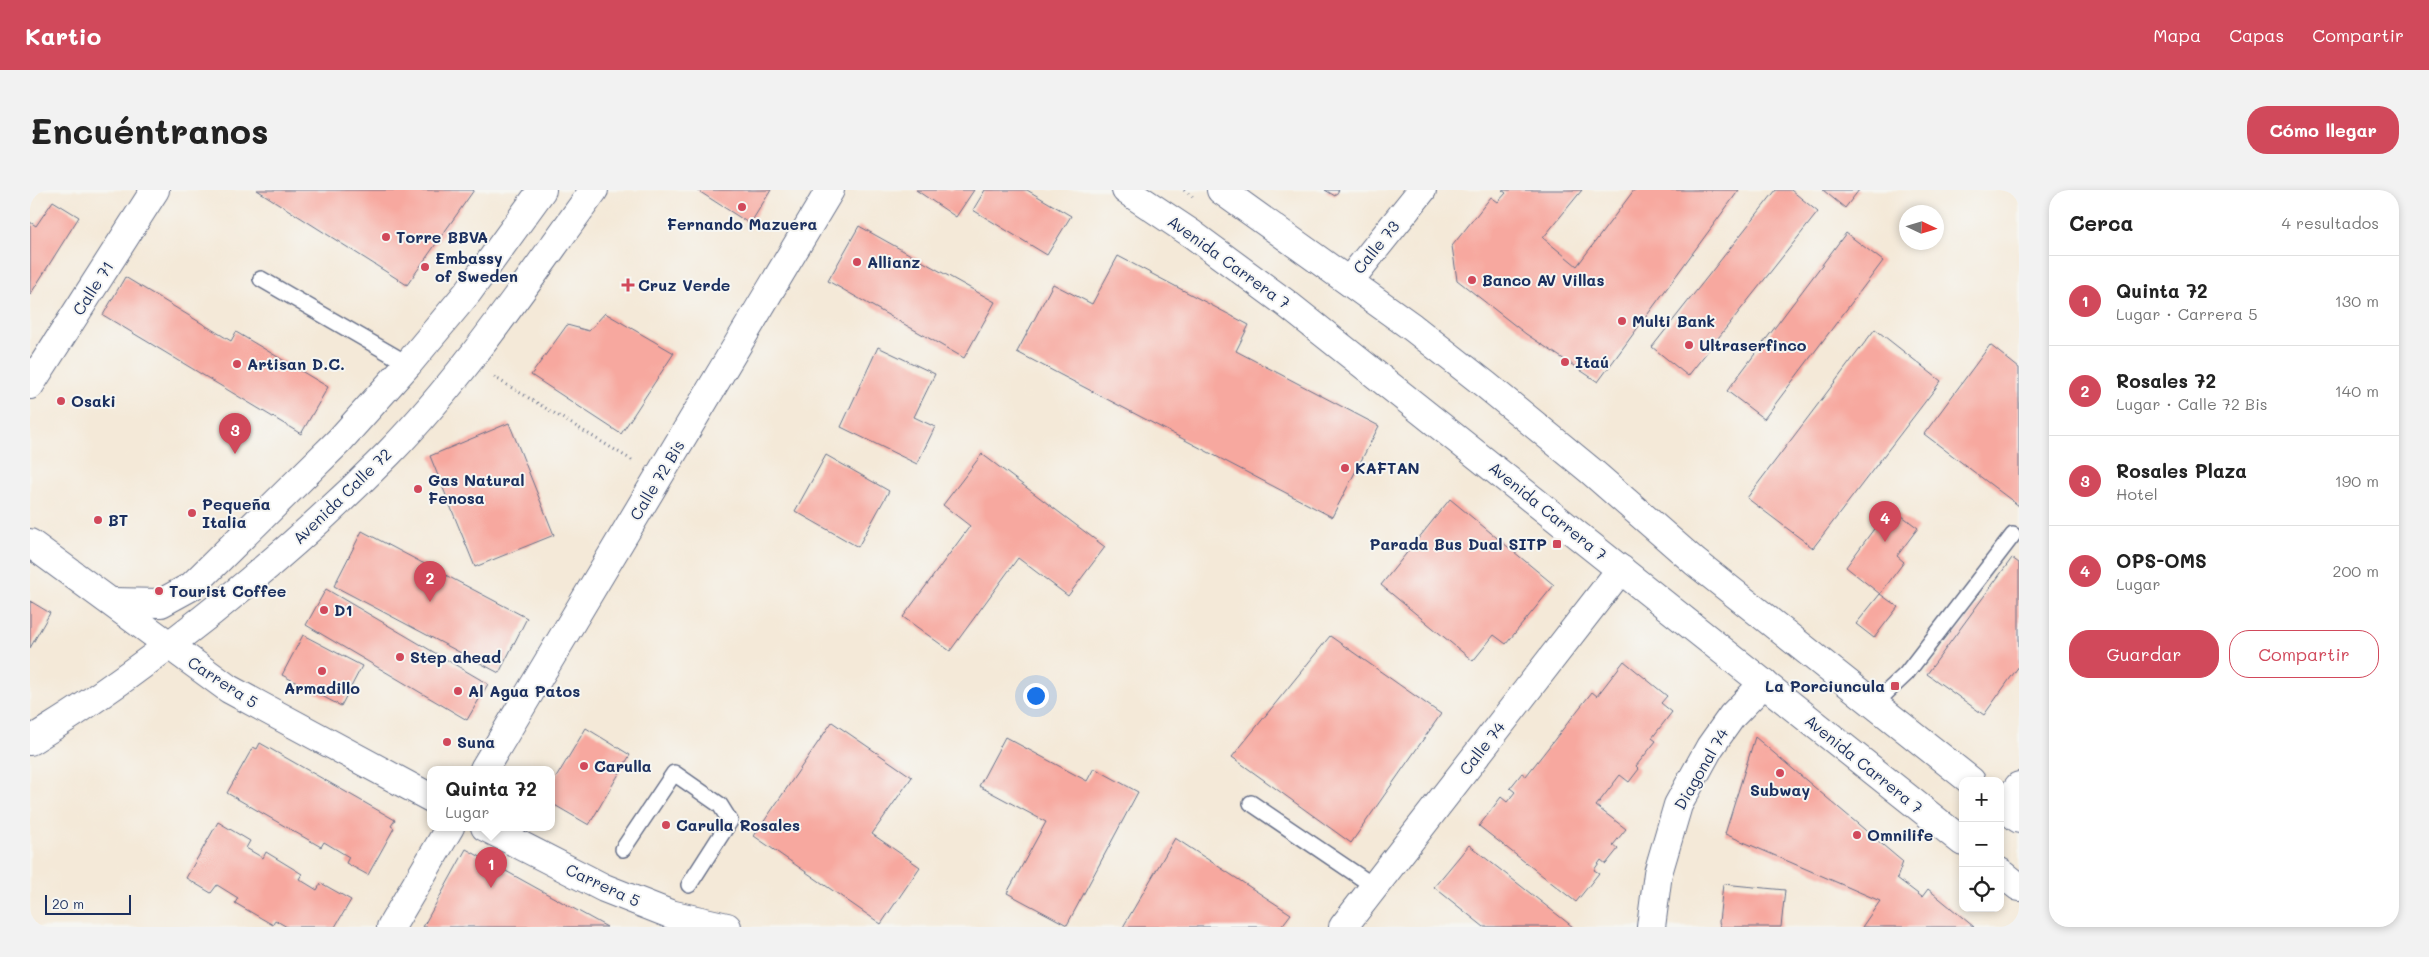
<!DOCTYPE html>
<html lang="es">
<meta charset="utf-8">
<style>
:root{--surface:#fff;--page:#f2f2f2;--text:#222;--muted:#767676;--line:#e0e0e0;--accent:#d1495b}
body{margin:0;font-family:Mali,sans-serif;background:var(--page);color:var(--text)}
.controls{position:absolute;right:15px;bottom:15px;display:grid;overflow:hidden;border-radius:10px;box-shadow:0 2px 8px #0003}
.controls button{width:45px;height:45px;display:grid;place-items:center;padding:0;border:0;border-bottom:1px solid var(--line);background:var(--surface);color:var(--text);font:25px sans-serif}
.compass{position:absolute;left:1869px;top:15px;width:45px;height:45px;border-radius:50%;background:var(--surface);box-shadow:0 2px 8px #0003;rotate:94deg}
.scale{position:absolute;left:15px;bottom:12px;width:86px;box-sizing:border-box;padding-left:5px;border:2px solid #1b2f5e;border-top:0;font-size:14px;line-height:18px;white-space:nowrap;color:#1b2f5e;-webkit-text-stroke:4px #f6f6f2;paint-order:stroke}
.you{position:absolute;left:1005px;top:505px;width:18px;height:18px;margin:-12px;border:4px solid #fff;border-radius:50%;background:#1a73e8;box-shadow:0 0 0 8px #1a73e833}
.badge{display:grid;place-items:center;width:32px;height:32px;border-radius:50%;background:var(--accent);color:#fff;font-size:16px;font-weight:700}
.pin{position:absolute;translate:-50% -41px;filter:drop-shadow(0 1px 2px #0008)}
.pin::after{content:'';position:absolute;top:26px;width:18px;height:15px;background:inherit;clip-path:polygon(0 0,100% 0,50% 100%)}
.popup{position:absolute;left:397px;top:576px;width:128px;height:65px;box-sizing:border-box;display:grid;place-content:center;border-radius:10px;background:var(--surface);filter:drop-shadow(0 1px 4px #0005);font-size:16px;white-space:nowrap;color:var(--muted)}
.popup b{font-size:19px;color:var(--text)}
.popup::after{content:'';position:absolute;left:50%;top:100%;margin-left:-10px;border:10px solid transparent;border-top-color:var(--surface)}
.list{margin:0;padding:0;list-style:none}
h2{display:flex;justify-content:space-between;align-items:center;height:65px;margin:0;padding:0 20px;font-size:21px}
h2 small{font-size:16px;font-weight:400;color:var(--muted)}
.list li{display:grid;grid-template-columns:32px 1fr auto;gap:15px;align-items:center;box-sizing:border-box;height:90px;padding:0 20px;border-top:1px solid var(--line)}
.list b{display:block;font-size:19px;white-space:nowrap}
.list p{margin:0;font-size:16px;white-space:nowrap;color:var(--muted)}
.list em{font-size:16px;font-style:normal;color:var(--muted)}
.actions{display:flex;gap:10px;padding:15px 20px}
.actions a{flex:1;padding:11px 0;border:1px solid var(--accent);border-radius:20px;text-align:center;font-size:18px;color:var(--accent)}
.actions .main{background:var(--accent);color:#fff}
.icon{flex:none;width:28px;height:28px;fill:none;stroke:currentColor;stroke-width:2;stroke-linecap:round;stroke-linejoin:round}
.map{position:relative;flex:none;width:1989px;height:737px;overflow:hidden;border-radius:20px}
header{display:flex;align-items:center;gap:30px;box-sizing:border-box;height:70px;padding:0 25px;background:var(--accent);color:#fff}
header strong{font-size:24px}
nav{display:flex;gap:28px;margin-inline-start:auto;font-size:18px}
.intro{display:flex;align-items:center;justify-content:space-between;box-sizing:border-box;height:120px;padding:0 30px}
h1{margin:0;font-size:35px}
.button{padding:12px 22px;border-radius:20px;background:var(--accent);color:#fff;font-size:18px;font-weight:700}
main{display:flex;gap:30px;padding:0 30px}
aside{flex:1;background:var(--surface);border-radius:20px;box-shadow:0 2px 8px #0003}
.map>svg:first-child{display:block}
</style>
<header>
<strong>Kartio</strong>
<nav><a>Mapa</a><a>Capas</a><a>Compartir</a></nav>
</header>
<div class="intro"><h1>Encuéntranos</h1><a class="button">Cómo llegar</a></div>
<main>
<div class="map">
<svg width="1989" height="737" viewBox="0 0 1989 737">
<rect width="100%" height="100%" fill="#f6f6f2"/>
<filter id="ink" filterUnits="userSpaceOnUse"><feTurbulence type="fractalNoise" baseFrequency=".02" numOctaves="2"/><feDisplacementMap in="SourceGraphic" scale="10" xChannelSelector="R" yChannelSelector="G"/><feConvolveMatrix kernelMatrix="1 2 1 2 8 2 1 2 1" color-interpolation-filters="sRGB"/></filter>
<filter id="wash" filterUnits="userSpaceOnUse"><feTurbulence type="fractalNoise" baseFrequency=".0096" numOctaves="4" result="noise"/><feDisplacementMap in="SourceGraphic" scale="20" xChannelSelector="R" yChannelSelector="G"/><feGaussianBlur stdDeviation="1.12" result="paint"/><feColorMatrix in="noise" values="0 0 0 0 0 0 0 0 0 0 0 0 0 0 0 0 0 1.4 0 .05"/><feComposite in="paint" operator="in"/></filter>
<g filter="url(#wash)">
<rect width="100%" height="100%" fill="#f4e9d8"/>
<g id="blocks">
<g fill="#f7a89f">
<polygon points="227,0 444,0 377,95"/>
<polygon points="667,0 741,0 720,34"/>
<polygon points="886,0 944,0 926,27"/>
<polygon points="955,0 997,0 1041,26 1017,65 943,20"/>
<polygon points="1295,0 1309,0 1305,6"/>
<polygon points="1472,0 1552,0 1513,48 1547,76 1604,0 1709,0 1568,192 1496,144 1427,90 1422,56 1461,7 1468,12 1476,3"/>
<polygon points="1746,0 1761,0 1788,22 1658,186 1622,157"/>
<polygon points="1793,0 1829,0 1815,18"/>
<polygon points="23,11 49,27 0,105 0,32 6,36"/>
<polygon points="829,36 965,112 934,168 798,91"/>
<polygon points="1816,43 1853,71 1734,229 1697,201"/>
<polygon points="1088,66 1219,135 1206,161 1349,236 1302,327 987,162 1023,94 1062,114"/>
<polygon points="95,87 201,151 206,142 298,197 271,244 73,125"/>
<polygon points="575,123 644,163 591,244 501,185 537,135 559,141"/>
<polygon points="1845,139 1911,191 1783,358 1717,308"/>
<polygon points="1960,155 1989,178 1989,316 1894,244"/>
<polygon points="848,157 905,184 884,227 905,237 887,274 811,237"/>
<polygon points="479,233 524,345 445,377 400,266"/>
<polygon points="952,264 1075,357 1038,406 988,368 920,461 873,427 940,336 913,315"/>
<polygon points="796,265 859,301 828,357 765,321"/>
<polygon points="1420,309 1524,395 1476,454 1464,445 1443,471 1351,395"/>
<polygon points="1860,317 1888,338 1867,366 1874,372 1850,404 1816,377"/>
<polygon points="332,341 497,428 469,483 304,396"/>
<polygon points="1982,368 1989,373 1989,476 1954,525 1897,484"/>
<polygon points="296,399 458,494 437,530 276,435"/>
<polygon points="1850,404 1868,417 1844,448 1826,434"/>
<polygon points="0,411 20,423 0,458"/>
<polygon points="273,445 332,476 311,516 252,485"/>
<polygon points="1300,446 1411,524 1321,653 1202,567"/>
<polygon points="1594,471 1637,506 1631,513 1642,522 1622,548 1626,551 1606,576 1609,579 1599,592 1590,585 1566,616 1596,639 1583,655 1588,659 1576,674 1571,670 1564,680 1569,683 1546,712 1449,636 1471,607 1477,612 1485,602 1480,598 1492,583 1496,586 1562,502 1567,506"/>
<polygon points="802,532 882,587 842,644 890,677 851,734 724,646"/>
<polygon points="556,538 600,565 559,635 521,613 521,596"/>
<polygon points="975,547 1057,591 1064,578 1108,602 1037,735 977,703 1016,632 949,596"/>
<polygon points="1725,547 1873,672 1867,688 1892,707 1898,699 1944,737 1832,737 1850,711 1695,644"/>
<polygon points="230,553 365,630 361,636 364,638 338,685 316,673 319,667 294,652 291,657 197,603 223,557 227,559"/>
<polygon points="188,632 220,651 216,658 233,668 236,662 272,684 269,689 287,700 291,693 321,710 305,737 257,737 245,730 243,735 205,713 208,708 187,695 181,703 156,688"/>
<polygon points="1145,648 1261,724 1251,737 1093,737"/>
<polygon points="1439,655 1543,737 1454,737 1404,697"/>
<polygon points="436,659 577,737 393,737"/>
<polygon points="1693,694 1755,700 1751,737 1691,737 1689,732"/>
</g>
</g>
</g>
<g filter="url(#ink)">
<use href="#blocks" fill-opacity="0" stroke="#677089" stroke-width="1"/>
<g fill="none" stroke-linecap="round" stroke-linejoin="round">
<g stroke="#677089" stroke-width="18">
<g id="lane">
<polyline points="231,89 378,174"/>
<polyline points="1844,514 1876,484 1983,345"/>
<polyline points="1221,613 1345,697"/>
<polyline points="593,659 644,583 690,615 700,631 659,695"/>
</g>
</g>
<g stroke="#677089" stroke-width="30">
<g id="street">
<polyline points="0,195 125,0"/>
<polyline points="454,579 800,0"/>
<polyline points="1974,616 1989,596"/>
<polyline points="361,737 420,637"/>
<polyline points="1313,737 1591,379"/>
<polyline points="1621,737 1628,683 1648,615 1680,557 1702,526 1734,493"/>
</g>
</g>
<g stroke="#677089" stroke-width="30">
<g id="secondary">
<polyline points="1319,91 1392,0"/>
<polyline points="0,353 199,499 401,608"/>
<polyline points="82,412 131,413 162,396 309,251 378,174 438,102 512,0"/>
<path d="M 0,551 C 17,540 34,530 50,519 C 160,444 264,359 358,264 C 436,184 498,90 564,0"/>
<polyline points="455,637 574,698 640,724 697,737"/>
</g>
</g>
<g stroke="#677089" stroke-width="30">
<g id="primary">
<polyline points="1096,0 1162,44 1257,114 1933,652"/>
<polyline points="1191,0 1382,137 1456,195 1561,281 1665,372 1941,591"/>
<polyline points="1970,614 1989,629"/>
<polyline points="1970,682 1989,697"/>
</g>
</g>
<g stroke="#677089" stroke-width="3" stroke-dasharray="1 4" stroke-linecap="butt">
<polyline points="1154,0 1163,7"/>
<polyline points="464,187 605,272"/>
</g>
<use href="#lane" stroke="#fff" stroke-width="15"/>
<use href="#street" stroke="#fff" stroke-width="28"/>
<use href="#secondary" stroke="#fff" stroke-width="28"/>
<use href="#primary" stroke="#fff" stroke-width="28"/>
</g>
</g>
<g fill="#d1495b" stroke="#f6f6f2" stroke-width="2">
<circle cx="712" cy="17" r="5"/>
<circle cx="356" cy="47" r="5"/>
<circle cx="827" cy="72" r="5"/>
<circle cx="395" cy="77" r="5"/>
<circle cx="1442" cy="90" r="5"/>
<path d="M595.5 87.5h5v5h5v5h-5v5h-5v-5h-5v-5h5z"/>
<circle cx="1592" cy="131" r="5"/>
<circle cx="1659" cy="155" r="5"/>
<circle cx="1535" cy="172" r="5"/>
<circle cx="207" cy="174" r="5"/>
<circle cx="31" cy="211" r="5"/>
<circle cx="1315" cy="278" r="5"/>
<circle cx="388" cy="299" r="5"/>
<circle cx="162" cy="323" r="5"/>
<circle cx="68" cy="330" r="5"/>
<rect x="1522" y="349" width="10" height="10" rx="2.5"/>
<circle cx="129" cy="401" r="5"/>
<circle cx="294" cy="420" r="5"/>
<circle cx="370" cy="467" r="5"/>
<circle cx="292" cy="481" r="5"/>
<rect x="1860" y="491" width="10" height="10" rx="2.5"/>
<circle cx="428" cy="501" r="5"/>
<circle cx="417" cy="552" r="5"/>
<circle cx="554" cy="576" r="5"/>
<circle cx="1750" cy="583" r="5"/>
<circle cx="636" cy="635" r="5"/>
<circle cx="1827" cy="645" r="5"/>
</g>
<g text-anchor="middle" stroke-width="4" stroke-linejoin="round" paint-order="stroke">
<g font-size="16" font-weight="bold" fill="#1b2f5e" stroke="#f6f6f2" text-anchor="start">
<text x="712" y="40" text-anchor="middle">Fernando Mazuera</text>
<text x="366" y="53">Torre BBVA</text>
<text x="405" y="74">Embassy<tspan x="405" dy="18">of Sweden</tspan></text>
<text x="837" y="78">Allianz</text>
<text x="1452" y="96">Banco AV Villas</text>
<text x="608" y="101">Cruz Verde</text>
<text x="1602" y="137">Multi Bank</text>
<text x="1669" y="161">Ultraserfinco</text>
<text x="1545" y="178">Itaú</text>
<text x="217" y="180">Artisan D.C.</text>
<text x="41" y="217">Osaki</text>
<text x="1325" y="284">KAFTAN</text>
<text x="398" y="296">Gas Natural<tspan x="398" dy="18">Fenosa</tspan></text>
<text x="172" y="320">Pequeña<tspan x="172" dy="18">Italia</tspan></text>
<text x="78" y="336">BT</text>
<text x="1517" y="360" text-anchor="end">Parada Bus Dual SITP</text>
<text x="139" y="407">Tourist Coffee</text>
<text x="304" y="426">D1</text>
<text x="380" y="473">Step ahead</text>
<text x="1855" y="502" text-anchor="end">La Porciuncula</text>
<text x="292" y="504" text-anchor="middle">Armadillo</text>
<text x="438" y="507">Al Agua Patos</text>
<text x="427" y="558">Suna</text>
<text x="564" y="582">Carulla</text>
<text x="1750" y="606" text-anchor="middle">Subway</text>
<text x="646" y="641">Carulla Rosales</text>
<text x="1837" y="651">Omnilife</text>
</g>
<g font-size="16" fill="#1b2f5e" stroke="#f6f6f2">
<text transform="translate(1346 57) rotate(-51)" y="6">Calle 73</text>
<text transform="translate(1199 72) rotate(36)" y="6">Avenida Carrera 7</text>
<text transform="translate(63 98) rotate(-57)" y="6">Calle 71</text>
<text transform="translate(627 290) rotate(-59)" y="6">Calle 72 Bis</text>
<text transform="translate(312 306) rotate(-44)" y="6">Avenida Calle 72</text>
<text transform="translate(1518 321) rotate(39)" y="6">Avenida Carrera 7</text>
<text transform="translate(193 492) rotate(33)" y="6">Carrera 5</text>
<text transform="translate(1452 558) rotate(-52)" y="6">Calle 74</text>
<text transform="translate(1834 574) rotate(39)" y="6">Avenida Carrera 7</text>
<text transform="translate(1671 579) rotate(-60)" y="6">Diagonal 74</text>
<text transform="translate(573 695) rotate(25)" y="6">Carrera 5</text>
</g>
</g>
</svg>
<div class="controls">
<button>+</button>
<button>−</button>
<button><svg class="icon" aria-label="locate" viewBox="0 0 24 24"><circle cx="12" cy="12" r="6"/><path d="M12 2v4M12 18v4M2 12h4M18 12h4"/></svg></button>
</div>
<svg class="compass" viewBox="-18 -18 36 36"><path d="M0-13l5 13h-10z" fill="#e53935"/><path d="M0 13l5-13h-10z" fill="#767676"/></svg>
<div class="scale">20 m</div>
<div class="you"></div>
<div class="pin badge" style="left:461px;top:698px">1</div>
<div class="popup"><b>Quinta 72</b>Lugar</div>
<div class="pin badge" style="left:400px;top:412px">2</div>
<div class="pin badge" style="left:205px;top:264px">3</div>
<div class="pin badge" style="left:1855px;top:352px">4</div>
</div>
<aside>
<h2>Cerca<small>4 resultados</small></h2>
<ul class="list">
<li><span class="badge">1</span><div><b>Quinta 72</b><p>Lugar · Carrera 5</p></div><em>130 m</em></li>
<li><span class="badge">2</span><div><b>Rosales 72</b><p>Lugar · Calle 72 Bis</p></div><em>140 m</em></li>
<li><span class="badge">3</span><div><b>Rosales Plaza</b><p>Hotel</p></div><em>190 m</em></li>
<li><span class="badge">4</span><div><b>OPS-OMS</b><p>Lugar</p></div><em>200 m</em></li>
</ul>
<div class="actions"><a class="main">Guardar</a><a>Compartir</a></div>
</aside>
</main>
